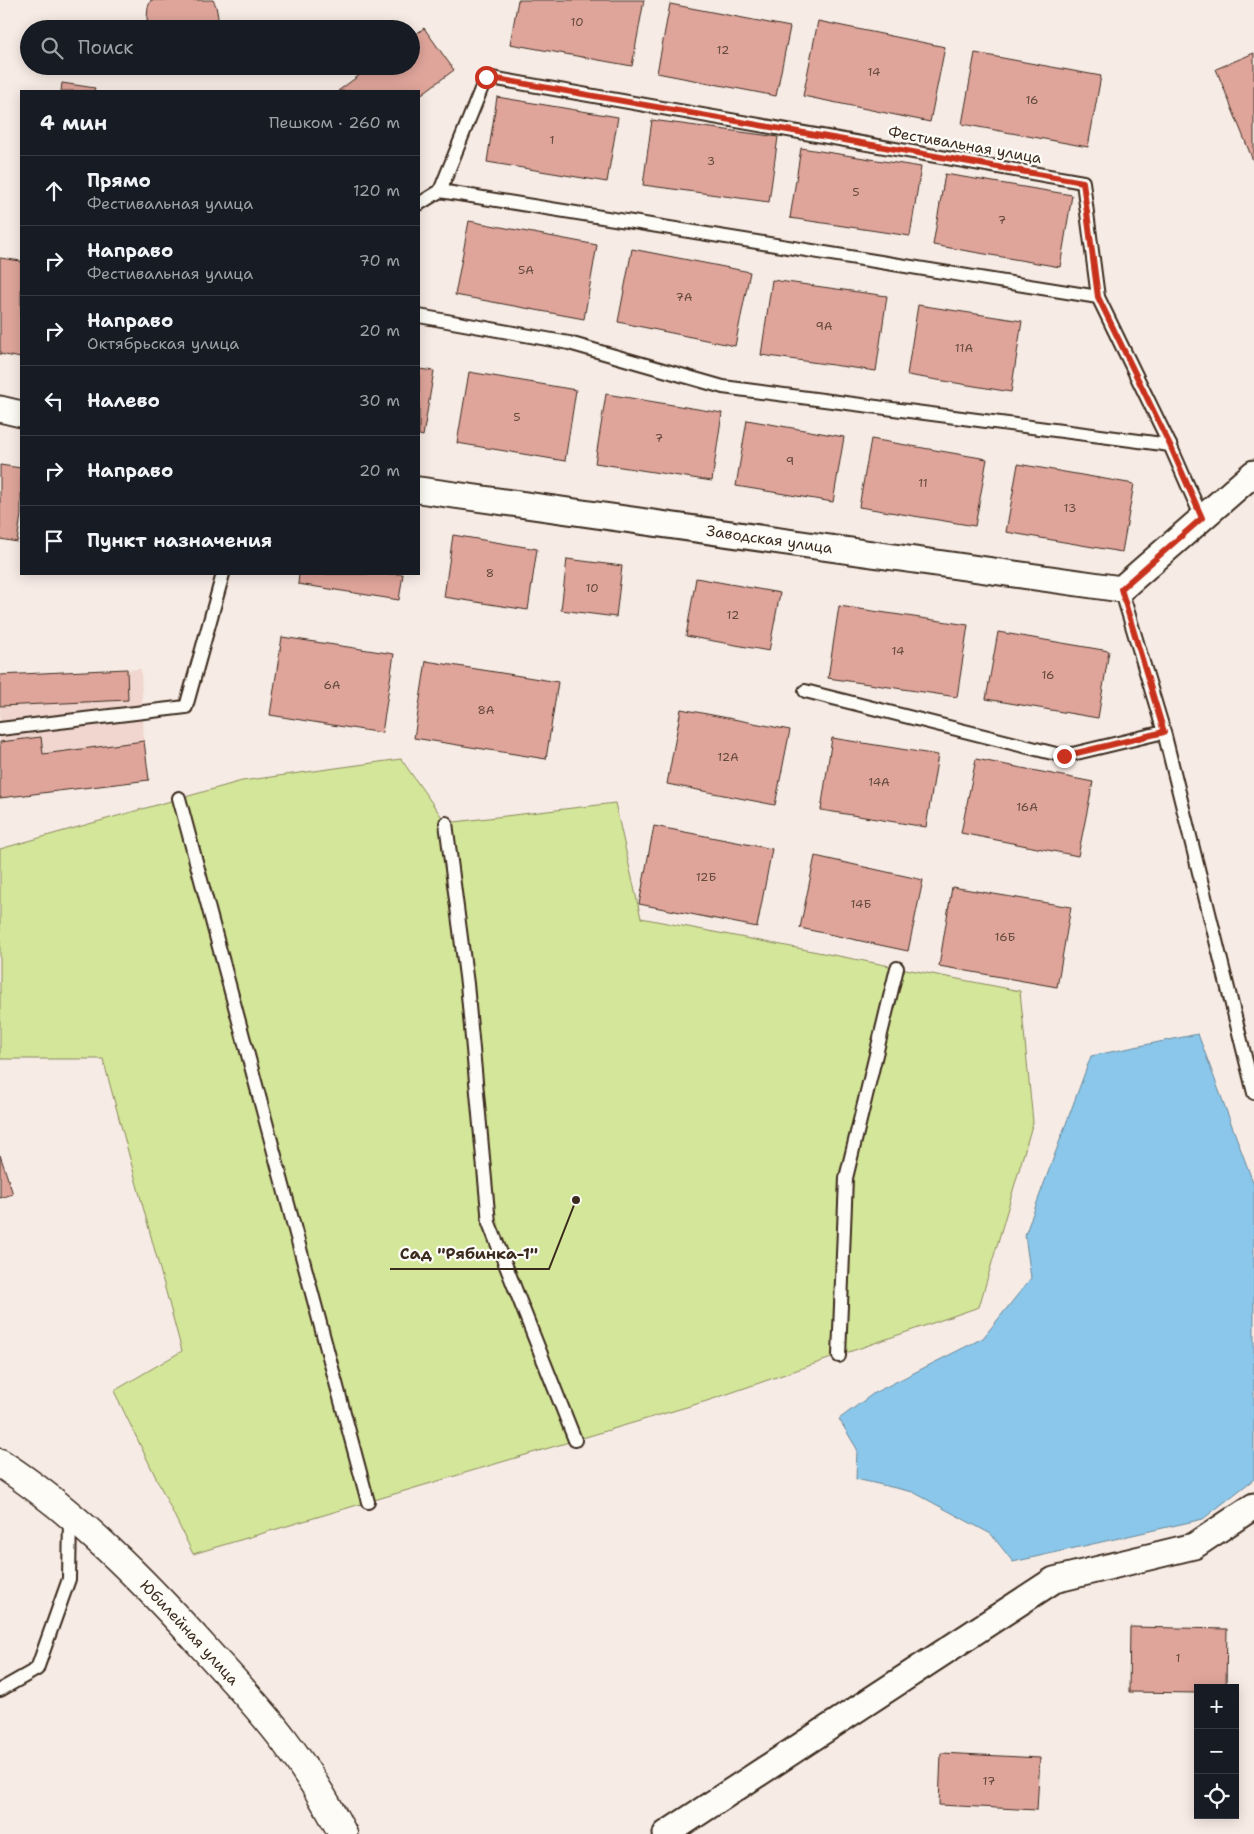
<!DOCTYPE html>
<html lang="ru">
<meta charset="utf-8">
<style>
:root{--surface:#171b24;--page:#20242c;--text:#f1f3f6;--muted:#9ea1a6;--line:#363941}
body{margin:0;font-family:"Shantell Sans",sans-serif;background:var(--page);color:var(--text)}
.controls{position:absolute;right:15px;bottom:15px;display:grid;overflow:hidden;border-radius:0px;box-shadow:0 2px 12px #0003}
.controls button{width:45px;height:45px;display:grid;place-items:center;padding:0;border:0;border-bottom:1px solid var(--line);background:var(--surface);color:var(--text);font:25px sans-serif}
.stop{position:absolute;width:15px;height:15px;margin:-11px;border:4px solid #c8321e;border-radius:50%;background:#fff}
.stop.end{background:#c8321e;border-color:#fff;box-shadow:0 1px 5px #0008}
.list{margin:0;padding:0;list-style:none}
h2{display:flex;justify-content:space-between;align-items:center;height:65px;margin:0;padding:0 20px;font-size:21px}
h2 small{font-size:16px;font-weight:400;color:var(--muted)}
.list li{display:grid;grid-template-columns:32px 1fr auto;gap:15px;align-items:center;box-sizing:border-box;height:70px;padding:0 20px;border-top:1px solid var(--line)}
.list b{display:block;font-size:19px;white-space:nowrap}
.list p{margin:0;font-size:16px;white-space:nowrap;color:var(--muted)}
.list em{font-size:16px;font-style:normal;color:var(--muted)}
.icon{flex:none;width:28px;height:28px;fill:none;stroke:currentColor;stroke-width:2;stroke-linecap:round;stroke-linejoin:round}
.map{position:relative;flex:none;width:1254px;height:1834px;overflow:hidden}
.search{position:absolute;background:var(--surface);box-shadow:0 2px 12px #0003;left:20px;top:20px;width:400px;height:55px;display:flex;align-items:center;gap:12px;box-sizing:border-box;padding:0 18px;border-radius:28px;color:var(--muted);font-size:19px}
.panel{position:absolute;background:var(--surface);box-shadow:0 2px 12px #0003;left:20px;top:90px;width:400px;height:485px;border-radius:0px}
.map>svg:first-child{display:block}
</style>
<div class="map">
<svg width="1254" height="1834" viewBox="0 0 1254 1834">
<rect width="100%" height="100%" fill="#f7ebe5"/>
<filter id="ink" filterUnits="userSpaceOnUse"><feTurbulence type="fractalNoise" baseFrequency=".02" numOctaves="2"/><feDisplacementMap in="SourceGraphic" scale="10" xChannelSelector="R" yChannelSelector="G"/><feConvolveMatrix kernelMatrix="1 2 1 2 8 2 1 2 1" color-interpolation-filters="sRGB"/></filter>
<g filter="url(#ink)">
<polygon fill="#f0d6cf" points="141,669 144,741 149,780 0,798 0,675"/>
<polygon fill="#d4e69a" stroke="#88885c" points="401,759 446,823 615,803 641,918 1020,991 1033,1122 979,1307 710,1400 193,1554 114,1391 182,1351 103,1059 0,1059 0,849 242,781"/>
<polygon fill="#8ac7ea" stroke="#6a8898" points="1198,1034 1254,1185 1254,1479 1203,1519 1013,1562 991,1534 913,1492 856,1479 857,1449 839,1419 874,1393 983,1338 1031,1278 1025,1235 1091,1056"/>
<g fill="#dfa59b" stroke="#3b2a1e">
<polygon points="151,0 213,0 216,6 218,17 215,28 149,29 147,19 148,7"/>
<polygon points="518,0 644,0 632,66 510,44"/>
<polygon points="670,4 790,27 776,96 657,73"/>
<polygon points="818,21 945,47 930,122 803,96"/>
<polygon points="424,28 454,70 419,96 419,91 338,91 372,66 411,66 411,38"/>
<polygon points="975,53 1101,76 1088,147 962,124"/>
<polygon points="1254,53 1254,163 1216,69"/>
<polygon points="62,83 95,88 94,91 61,91"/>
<polygon points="497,97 618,117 607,182 487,162"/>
<polygon points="652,120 778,137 769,202 643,185"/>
<polygon points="801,148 921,167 910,236 790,218"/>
<polygon points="945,174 1072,195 1060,267 933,245"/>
<polygon points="469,221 597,245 584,319 455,295"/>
<polygon points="632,249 750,272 735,346 618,322"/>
<polygon points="0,258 21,261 21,358 0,354"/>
<polygon points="772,280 887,296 876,371 761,355"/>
<polygon points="918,305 1022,321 1011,392 907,375"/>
<polygon points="419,369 434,371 423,436 419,435"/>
<polygon points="469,372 576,390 565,461 457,443"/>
<polygon points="606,394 722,413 712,481 595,463"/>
<polygon points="747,420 844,437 833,502 736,486"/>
<polygon points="871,439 987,459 975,526 859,507"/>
<polygon points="1018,464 1134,484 1122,552 1006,532"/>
<polygon points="0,465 21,468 21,515 17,542 0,539"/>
<polygon points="453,535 537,549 528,610 444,597"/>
<polygon points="567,559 622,566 616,617 561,610"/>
<polygon points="299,574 403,574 399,600 298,584"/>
<polygon points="696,578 780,593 769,651 686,636"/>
<polygon points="839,606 968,625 957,697 828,678"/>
<polygon points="998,632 1109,651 1098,718 986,699"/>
<polygon points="282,637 394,654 382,733 270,715"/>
<polygon points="426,661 558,682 546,759 414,738"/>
<polygon points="127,669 128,700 0,706 0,675"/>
<polygon points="681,709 790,730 775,805 667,784"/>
<polygon points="41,737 43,754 144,741 149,780 0,798 0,742"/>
<polygon points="832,738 938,755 926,827 821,810"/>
<polygon points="976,759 1093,782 1078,856 961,833"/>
<polygon points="654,826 772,849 757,927 639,904"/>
<polygon points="815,856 923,880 908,951 800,928"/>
<polygon points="952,887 1071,907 1057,987 939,966"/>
<polygon points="0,1155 13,1194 0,1198"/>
<polygon points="1130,1627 1227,1629 1226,1688 1198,1688 1198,1693 1129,1692"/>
<polygon points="941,1753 1040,1758 1037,1810 939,1805"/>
</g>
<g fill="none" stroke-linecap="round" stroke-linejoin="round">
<g stroke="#3b2a1e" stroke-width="16">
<g id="lane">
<polyline points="440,191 1098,297"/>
<polyline points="419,204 440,191 486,77 1083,182 1098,297 1170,445 1202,518"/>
<polyline points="419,316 569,343 723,387 1170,445"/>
<polyline points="1121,589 1164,732 1254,1093"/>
<polyline points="805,691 1064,756 1164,732"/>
<polyline points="0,729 186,707 223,574"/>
<polyline points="179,798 368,1502"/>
<polyline points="446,823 467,984 489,1223 575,1440"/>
<polyline points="839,1356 846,1178 897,968"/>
<polyline points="0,1690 37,1669 69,1579 70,1517"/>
</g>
</g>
<g stroke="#3b2a1e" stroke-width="29">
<g id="street">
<polyline points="0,409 21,414"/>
<path id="s1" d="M 419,490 L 1121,589 L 1254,473"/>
<polyline points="666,1834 1054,1580 1194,1546 1254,1506"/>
</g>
</g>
<g stroke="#3b2a1e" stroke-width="31">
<g id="secondary">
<path id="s2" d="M 0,1463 C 77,1513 143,1580 205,1649 C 232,1679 260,1708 284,1740 C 306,1769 326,1802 343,1834"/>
</g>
</g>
<use href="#lane" stroke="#fdfcf7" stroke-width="12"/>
<use href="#street" stroke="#fdfcf7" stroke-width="25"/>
<use href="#secondary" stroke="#fdfcf7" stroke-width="28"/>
</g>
</g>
<g fill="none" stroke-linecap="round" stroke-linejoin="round" filter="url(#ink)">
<polyline stroke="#c8321e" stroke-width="6" points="486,77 1083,182 1098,297 1170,445 1202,518 1121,589 1164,732 1064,756"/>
</g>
<g text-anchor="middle" stroke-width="4.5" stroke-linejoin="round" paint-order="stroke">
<g font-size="12" fill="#64493d">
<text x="577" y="26">10</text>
<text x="723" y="54">12</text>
<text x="874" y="76">14</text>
<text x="1032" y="104">16</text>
<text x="552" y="144">1</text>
<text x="711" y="165">3</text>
<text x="856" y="196">5</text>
<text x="1002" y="224">7</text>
<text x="526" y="274">5А</text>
<text x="684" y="301">7А</text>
<text x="824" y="330">9А</text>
<text x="964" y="352">11А</text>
<text x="517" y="421">5</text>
<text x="659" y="442">7</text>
<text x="790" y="465">9</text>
<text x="923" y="487">11</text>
<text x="1070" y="512">13</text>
<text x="490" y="577">8</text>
<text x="592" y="592">10</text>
<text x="733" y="619">12</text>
<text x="898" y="655">14</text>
<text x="1048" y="679">16</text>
<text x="332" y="689">6А</text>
<text x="486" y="714">8А</text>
<text x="728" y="761">12А</text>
<text x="879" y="786">14А</text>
<text x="1027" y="811">16А</text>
<text x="706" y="881">12Б</text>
<text x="861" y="908">14Б</text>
<text x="1005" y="941">16Б</text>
<text x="1178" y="1662">1</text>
<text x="989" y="1785">17</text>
</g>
<g font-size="15" fill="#3b2a1e" stroke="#fdfcf7">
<text transform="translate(965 145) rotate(10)" y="5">Фестивальная улица</text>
<text dy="5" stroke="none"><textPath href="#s1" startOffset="354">Заводская улица</textPath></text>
<text dy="5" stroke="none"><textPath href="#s2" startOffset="255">Юбилейная улица</textPath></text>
</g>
</g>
<path fill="none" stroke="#3b2a1e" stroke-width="2" d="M576 1200L549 1269H390"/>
<circle fill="#3b2a1e" stroke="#fdfcf7" stroke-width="2" cx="576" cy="1200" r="5"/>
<g font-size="16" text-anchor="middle" font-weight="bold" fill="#3b2a1e" stroke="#fdfcf7" stroke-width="4.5" stroke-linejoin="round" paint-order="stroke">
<text x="469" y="1259">Сад "Рябинка-1"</text>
</g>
</svg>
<div class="controls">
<button>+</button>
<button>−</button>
<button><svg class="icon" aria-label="locate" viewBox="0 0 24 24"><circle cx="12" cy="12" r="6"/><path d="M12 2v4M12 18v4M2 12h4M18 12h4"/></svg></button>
</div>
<div class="stop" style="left:486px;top:77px"></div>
<div class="stop end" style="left:1064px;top:756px"></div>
<div class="search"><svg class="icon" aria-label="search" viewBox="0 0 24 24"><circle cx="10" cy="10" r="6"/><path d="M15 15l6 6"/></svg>Поиск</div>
<section class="panel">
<h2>4 мин<small>Пешком · 260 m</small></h2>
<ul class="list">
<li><svg class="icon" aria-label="ahead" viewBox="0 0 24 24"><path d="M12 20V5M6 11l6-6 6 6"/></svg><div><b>Прямо</b><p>Фестивальная улица</p></div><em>120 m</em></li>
<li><svg class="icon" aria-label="right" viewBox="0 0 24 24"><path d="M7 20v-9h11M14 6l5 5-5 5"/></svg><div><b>Направо</b><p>Фестивальная улица</p></div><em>70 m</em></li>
<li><svg class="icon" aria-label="right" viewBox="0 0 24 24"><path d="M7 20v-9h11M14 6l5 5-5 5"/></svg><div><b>Направо</b><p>Октябрьская улица</p></div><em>20 m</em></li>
<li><svg class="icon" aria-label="left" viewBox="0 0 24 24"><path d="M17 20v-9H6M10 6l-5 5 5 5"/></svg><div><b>Налево</b></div><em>30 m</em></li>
<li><svg class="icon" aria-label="right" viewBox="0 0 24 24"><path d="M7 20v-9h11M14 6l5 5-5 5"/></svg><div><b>Направо</b></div><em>20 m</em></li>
<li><svg class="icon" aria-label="arrive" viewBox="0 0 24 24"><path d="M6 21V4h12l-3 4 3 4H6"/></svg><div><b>Пункт назначения</b></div></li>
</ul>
</section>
</div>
